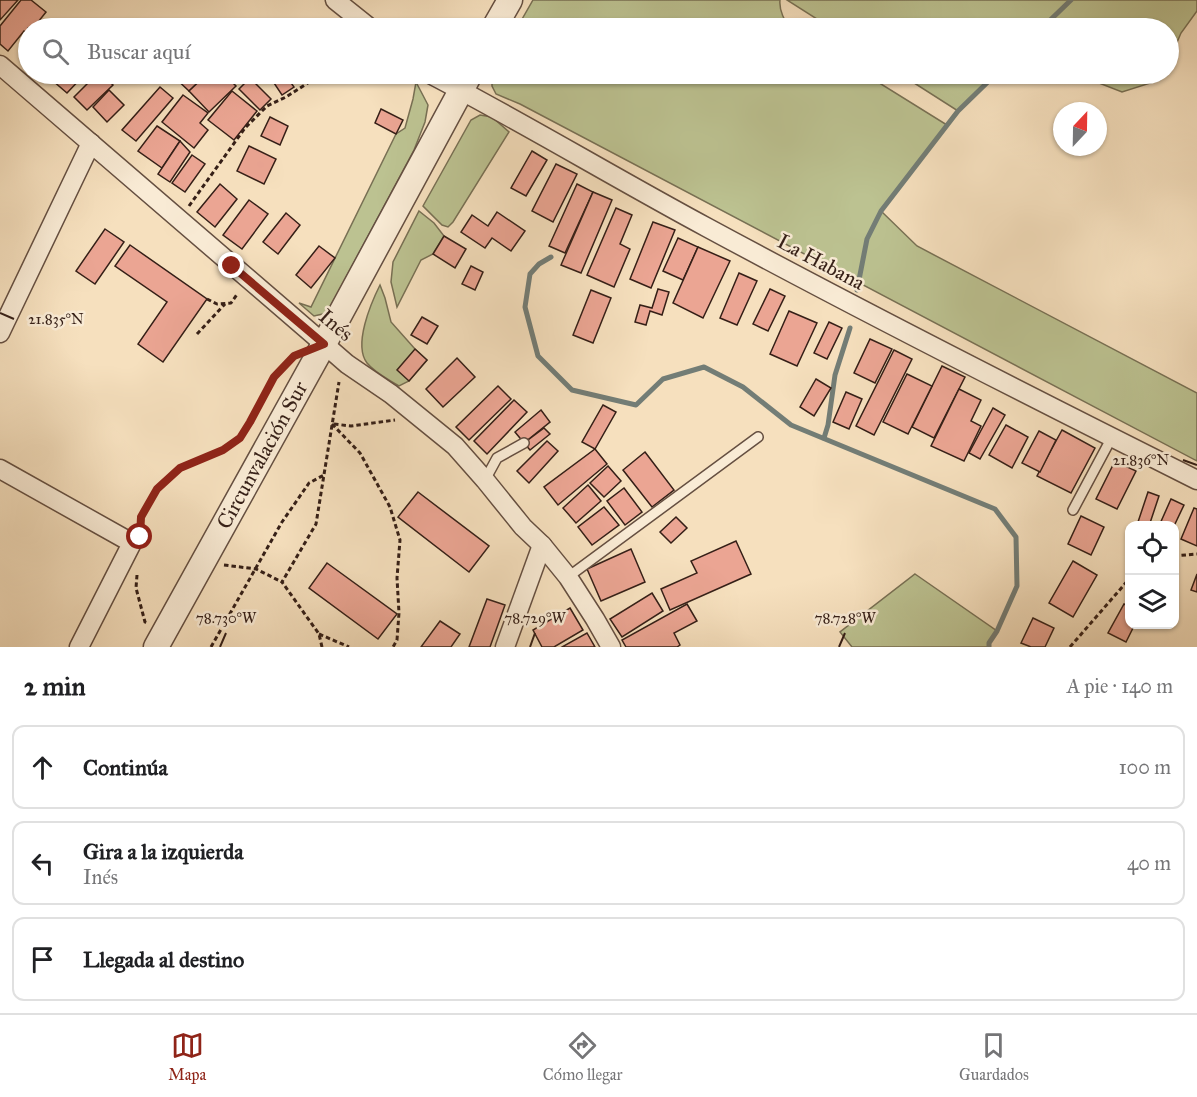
<!DOCTYPE html>
<html lang="es">
<meta charset="utf-8">
<style>
:root{--surface:#fff;--page:#f2f2f2;--text:#202124;--muted:#757577;--line:#e0e0e0;--accent:#8f2418}
body{margin:0;font-family:"IM FELL Great Primer",serif;background:var(--page);color:var(--text)}
.controls{position:absolute;right:18px;bottom:18px;display:grid;overflow:hidden;border-radius:12px;box-shadow:0 2px 4px #0004}
.controls button{width:54px;height:54px;display:grid;place-items:center;padding:0;border:0;border-bottom:2px solid var(--line);background:var(--surface);color:var(--text);font:30px sans-serif}
.compass{position:absolute;left:1053px;top:102px;width:54px;height:54px;border-radius:50%;background:var(--surface);box-shadow:0 2px 4px #0004;rotate:22deg}
.stop{position:absolute;width:18px;height:18px;margin:-14px;border:4px solid #8f2418;border-radius:50%;background:#fff}
.stop.end{background:#8f2418;border-color:#fff;box-shadow:0 2px 6px #0008}
.list{margin:0;padding:0;list-style:none}
h2{display:flex;justify-content:space-between;align-items:center;height:78px;margin:0;padding:0 24px;font-size:26px}
h2 small{font-size:20px;font-weight:400;color:var(--muted)}
.list li{display:grid;grid-template-columns:39px 1fr auto;gap:18px;align-items:center;box-sizing:border-box;height:84px;margin:0 12px 12px;padding:0 12px;border:2px solid var(--line);border-radius:12px}
.list b{display:block;font-size:22px;white-space:nowrap}
.list p{margin:0;font-size:20px;white-space:nowrap;color:var(--muted)}
.list em{font-size:20px;font-style:normal;color:var(--muted)}
.icon{flex:none;width:33px;height:33px;fill:none;stroke:currentColor;stroke-width:2;stroke-linecap:round;stroke-linejoin:round}
.map{position:relative;flex:none;width:1197px;height:647px;overflow:hidden}
.search{position:absolute;background:var(--surface);box-shadow:0 2px 4px #0004;left:18px;right:18px;top:18px;height:66px;display:flex;align-items:center;gap:15px;box-sizing:border-box;padding:0 21px;border-radius:33px;color:var(--muted);font-size:22px}
.sheet{height:366px;background:var(--surface)}
nav{display:flex;justify-content:space-around;align-items:center;box-sizing:border-box;height:84px;border-top:2px solid var(--line);background:var(--surface);font-size:16px;color:var(--muted)}
nav a{display:grid;justify-items:center;gap:3px}
nav .on{color:var(--accent)}
.map>svg:first-child{display:block}
</style>
<div class="map">
<svg width="1197" height="647" viewBox="0 0 1197 647">
<rect width="100%" height="100%" fill="#f6e0be"/>
<filter id="stains"><feTurbulence type="fractalNoise" baseFrequency=".00333" numOctaves="4"/><feColorMatrix values="0 0 0 0 .2 0 0 0 0 .09 0 0 0 0 .02 0 0 0 .5 -.17"/></filter>
<radialGradient id="worn" r=".72"><stop offset=".6" stop-color="#630" stop-opacity="0"/><stop offset="1" stop-color="#630" stop-opacity=".3"/></radialGradient>
<g fill="#bcc291" stroke="#787054" stroke-width="1.5">
<path d="M 533,0 L 780,0 C 779,9 784,23 792,28 L 517,28 Z"/>
<polygon points="787,0 1197,0 1197,11 1181,33 1169,61 1168,28 831,28"/>
<polygon points="492,74 865,74 947,125 881,211 917,246 1197,393 1197,461 520,104 496,94 492,86"/>
<polygon points="900,74 996,74 958,111"/>
<polygon points="1076,74 1163,74 1160,80 1122,92"/>
<polygon points="416,82 428,105 425,122 414,150 327,313 314,316 299,303 311,307 396,134 405,128 413,99"/>
<polygon points="480,115 492,117 509,132 453,222 448,227 442,225 423,206 471,120"/>
<polygon points="419,211 434,223 444,236 433,254 421,260 397,307 391,282 393,262"/>
<path d="M 380,285 L 385,298 L 391,322 L 415,349 L 427,360 L 409,381 L 399,386 C 388,379 375,373 367,363 C 353,345 371,303 380,285 Z"/>
<polygon points="915,574 997,631 989,643 989,647 852,647 840,632"/>
</g>
<g fill="none" stroke-linecap="round" stroke-linejoin="round">
<g stroke="#737d76" stroke-width="5">
<polyline points="1042,28 1071,0"/>
<polyline points="551,257 539,264 530,274 525,307 538,356 572,390 636,405 663,379 704,367 743,387 791,425 995,509 1016,537 1017,586 997,631 989,643 989,647"/>
<polyline points="857,290 867,239 881,211 958,111 996,74"/>
<polyline points="824,438 828,425 835,375 850,328"/>
</g>
</g>
<g fill="#eba593" stroke="#351f17" stroke-width="1.5">
<polygon points="0,0 18,0 0,20"/>
<polygon points="21,0 31,0 46,12 38,22 46,28 28,28 28,34 24,31 8,51 0,44 0,26"/>
<polygon points="45,74 85,74 67,93"/>
<polygon points="97,74 101,74 113,85 87,110 74,97"/>
<polygon points="171,74 207,74 189,91"/>
<polygon points="207,74 224,74 236,86 209,112 189,91"/>
<polygon points="275,74 285,74 294,87 282,95 270,77"/>
<polygon points="293,74 312,74 313,75 300,83"/>
<polygon points="250,78 271,99 260,110 239,89"/>
<polygon points="160,87 173,98 136,141 122,130"/>
<polygon points="109,90 124,105 107,122 93,107"/>
<polygon points="232,91 257,111 234,140 208,120"/>
<polygon points="183,95 208,113 200,123 208,130 194,148 162,122"/>
<polygon points="381,109 403,120 396,134 375,123"/>
<polygon points="270,117 288,126 280,145 261,136"/>
<polygon points="157,126 180,141 162,168 138,151"/>
<polygon points="180,141 190,152 170,182 158,174"/>
<polygon points="249,146 276,159 264,184 237,171"/>
<polygon points="532,151 547,160 526,196 511,188"/>
<polygon points="192,155 205,164 185,192 172,183"/>
<polygon points="556,164 577,174 553,222 532,211"/>
<polygon points="220,184 237,199 215,227 197,212"/>
<polygon points="577,184 593,192 565,253 549,246"/>
<polygon points="593,192 612,200 581,273 561,265"/>
<polygon points="249,200 268,214 242,249 223,235"/>
<polygon points="616,208 632,215 620,244 630,249 614,287 587,275"/>
<polygon points="497,212 525,231 511,251 492,238 485,248 461,232 472,215 488,226"/>
<polygon points="286,213 300,225 278,254 263,242"/>
<polygon points="653,222 675,230 651,288 630,279"/>
<polygon points="105,229 124,242 95,284 76,271"/>
<polygon points="444,236 466,249 455,268 433,254"/>
<polygon points="678,238 698,247 683,280 663,271"/>
<polygon points="130,245 207,299 163,362 138,344 167,302 115,266"/>
<polygon points="319,246 335,258 311,288 296,275"/>
<polygon points="698,247 730,261 703,318 673,303"/>
<polygon points="471,266 483,272 475,290 462,284"/>
<polygon points="739,273 757,281 737,325 720,318"/>
<polygon points="658,289 669,292 662,315 650,311 646,325 635,322 640,305 652,308"/>
<polygon points="770,289 785,296 768,331 753,324"/>
<polygon points="591,290 611,298 593,343 573,335"/>
<polygon points="789,311 817,323 797,366 770,354"/>
<polygon points="422,317 438,326 427,344 411,335"/>
<polygon points="829,322 842,328 827,359 814,353"/>
<polygon points="870,339 892,349 875,383 854,373"/>
<polygon points="415,349 427,360 409,381 397,370"/>
<polygon points="894,350 912,359 874,435 856,426"/>
<polygon points="457,358 475,377 443,407 426,389"/>
<polygon points="942,366 965,377 934,438 912,427"/>
<polygon points="907,374 932,386 908,434 883,422"/>
<polygon points="816,379 831,388 814,416 800,407"/>
<polygon points="498,386 511,399 469,440 456,427"/>
<polygon points="959,389 981,400 971,421 981,426 964,461 931,446"/>
<polygon points="846,392 862,399 849,429 833,422"/>
<polygon points="514,400 527,412 487,454 474,441"/>
<polygon points="603,405 616,412 595,449 582,442"/>
<polygon points="993,408 1005,415 980,459 969,453"/>
<polygon points="541,410 550,422 524,443 515,432"/>
<polygon points="1006,425 1028,437 1012,468 989,455"/>
<polygon points="544,428 550,434 530,450 524,443"/>
<polygon points="1062,430 1095,448 1071,493 1037,476"/>
<polygon points="1039,431 1056,440 1040,472 1022,463"/>
<polygon points="547,441 558,451 529,483 517,471"/>
<polygon points="595,449 607,464 558,505 544,487"/>
<polygon points="645,452 674,490 652,507 623,470"/>
<polygon points="1115,461 1136,471 1117,509 1096,499"/>
<polygon points="608,466 621,481 604,497 590,483"/>
<polygon points="588,485 601,501 576,523 563,508"/>
<polygon points="624,488 642,512 625,525 607,501"/>
<polygon points="418,492 489,546 469,572 398,517"/>
<polygon points="1148,492 1159,496 1149,526 1140,526 1137,525"/>
<polygon points="1171,499 1184,505 1174,526 1159,526"/>
<polygon points="604,507 619,525 592,545 578,527"/>
<polygon points="1194,508 1197,509 1197,546 1181,539"/>
<polygon points="1081,516 1104,527 1091,555 1068,544"/>
<polygon points="676,517 687,528 671,543 660,532"/>
<polygon points="736,541 751,574 670,610 661,589 697,573 691,561"/>
<polygon points="631,549 645,582 601,601 587,569"/>
<polygon points="1073,561 1097,575 1073,617 1049,603"/>
<polygon points="327,563 397,614 378,639 309,588"/>
<polygon points="1197,574 1197,592 1191,590"/>
<polygon points="652,593 663,611 622,637 610,619"/>
<polygon points="487,599 505,605 490,647 469,647"/>
<polygon points="687,604 697,621 674,633 680,645 677,647 626,647 622,640"/>
<polygon points="1124,604 1130,607 1130,624 1135,624 1126,642 1108,633"/>
<polygon points="570,608 583,630 554,647 542,647 533,630"/>
<polygon points="1033,618 1054,628 1045,647 1031,647 1021,643"/>
<polygon points="440,621 460,634 451,647 421,647"/>
<polygon points="587,633 595,647 562,647"/>
</g>
<g fill="none" stroke-linecap="round" stroke-linejoin="round">
<g stroke="#654f41" stroke-width="12">
<g id="service">
<polyline points="485,480 497,458 524,443"/>
<polyline points="1073,510 1112,437"/>
<polyline points="568,577 758,437"/>
</g>
</g>
<g stroke="#654f41" stroke-width="21">
<g id="minor">
<polyline points="335,0 370,28"/>
<polyline points="0,65 324,344 347,364 391,394 455,446 485,480 523,527 542,545 568,577 595,619 611,647"/>
<path d="M 430,74 C 524,123 615,178 708,228 C 869,315 1033,398 1197,480"/>
<polyline points="0,333 91,143"/>
<polyline points="0,469 132,543 79,647"/>
<polyline points="505,647 542,545"/>
</g>
</g>
<g stroke="#654f41" stroke-width="27">
<g id="tertiary">
<polyline points="494,28 510,0"/>
<polyline points="156,647 324,344 470,74"/>
</g>
</g>
<g stroke="#351f17" stroke-width="3" stroke-dasharray="4.5 3" stroke-linecap="butt">
<polyline points="189,206 245,128 267,106 286,97 314,79"/>
<polyline points="207,299 217,304 231,303 238,293"/>
<polyline points="197,334 225,304"/>
<polyline points="332,424 360,453 390,507 400,540 397,578 399,613 397,640 393,647"/>
<polyline points="334,424 351,426 395,420"/>
<polyline points="140,526 141,517 157,489 180,468 223,450 240,438 250,422 274,377 288,362"/>
<polyline points="1174,556 1197,554"/>
<polyline points="224,565 256,569 282,582"/>
<polyline points="137,575 136,588 145,622 147,623"/>
<polyline points="319,634 349,647"/>
<polyline points="211,647 282,522 309,483 324,475"/>
<polyline points="322,647 319,634 282,582 316,524 339,382"/>
<polyline points="1070,647 1130,578"/>
</g>
<use href="#service" stroke="#f9ebd5" stroke-width="9"/>
<use href="#minor" stroke="#f9ebd5" stroke-width="18"/>
<use href="#tertiary" stroke="#f9ebd5" stroke-width="24"/>
</g>
<g fill="none" stroke-linecap="round" stroke-linejoin="round">
<polyline stroke="#8f2418" stroke-width="8" points="140,537 141,517 157,489 180,468 223,450 240,438 250,422 274,377 294,356 324,344 232,266"/>
</g>
<path fill="none" stroke="#351f17" stroke-width="2" d="M 0,313 L 14,319M 1183,460 L 1197,465M 220,647 L 226,633M 530,647 L 535,633M 839,647 L 845,633"/>
<g text-anchor="middle" stroke-width="5" stroke-linejoin="round" paint-order="stroke">
<g font-size="21" fill="#351f17" stroke="#f9ebd5">
<text transform="translate(821 262) rotate(28)" y="7">La Habana</text>
<text transform="translate(336 325) rotate(40)" y="7">Inés</text>
<text transform="translate(262 455) rotate(-61)" y="7">Circunvalación Sur</text>
</g>
</g>
<g font-size="15" text-anchor="middle" fill="#351f17" stroke="#f9ebd5" stroke-width="5" stroke-linejoin="round" paint-order="stroke">
<text x="56" y="324">21.835°N</text>
<text x="1141" y="465">21.836°N</text>
<text x="226" y="623">78.730°W</text>
<text x="535" y="623">78.729°W</text>
<text x="845" y="623">78.728°W</text>
</g>
<rect width="100%" height="100%" filter="url(#stains)"/>
<rect width="100%" height="100%" fill="url(#worn)"/>
</svg>
<div class="controls">
<button><svg class="icon" aria-label="locate" viewBox="0 0 24 24"><circle cx="12" cy="12" r="6"/><path d="M12 2v4M12 18v4M2 12h4M18 12h4"/></svg></button>
<button><svg class="icon" aria-label="layers" viewBox="0 0 24 24"><path d="M12 4l9 5-9 5-9-5zM3 14l9 5 9-5"/></svg></button>
</div>
<svg class="compass" viewBox="-18 -18 36 36"><path d="M0-13l5 13h-10z" fill="#e53935"/><path d="M0 13l5-13h-10z" fill="#757577"/></svg>
<div class="stop" style="left:140px;top:537px"></div>
<div class="stop end" style="left:232px;top:266px"></div>
<div class="search"><svg class="icon" aria-label="search" viewBox="0 0 24 24"><circle cx="10" cy="10" r="6"/><path d="M15 15l6 6"/></svg>Buscar aquí</div>
</div>
<section class="sheet">
<h2>2 min<small>A pie · 140 m</small></h2>
<ul class="list">
<li><svg class="icon" aria-label="ahead" viewBox="0 0 24 24"><path d="M12 20V5M6 11l6-6 6 6"/></svg><div><b>Continúa</b></div><em>100 m</em></li>
<li><svg class="icon" aria-label="left" viewBox="0 0 24 24"><path d="M17 20v-9H6M10 6l-5 5 5 5"/></svg><div><b>Gira a la izquierda</b><p>Inés</p></div><em>40 m</em></li>
<li><svg class="icon" aria-label="arrive" viewBox="0 0 24 24"><path d="M6 21V4h12l-3 4 3 4H6"/></svg><div><b>Llegada al destino</b></div></li>
</ul>
</section>
<nav>
<a class="on"><svg class="icon" aria-label="map" viewBox="0 0 24 24"><path d="M3 6l6-2 6 2 6-2v14l-6 2-6-2-6 2zM9 4v14M15 6v14"/></svg>Mapa</a>
<a><svg class="icon" aria-label="directions" viewBox="0 0 24 24"><path d="M12 3l9 9-9 9-9-9zM9 14v-3h6M13 9l2 2-2 2"/></svg>Cómo llegar</a>
<a><svg class="icon" aria-label="saved" viewBox="0 0 24 24"><path d="M7 4h10v16l-5-4-5 4z"/></svg>Guardados</a>
</nav>
